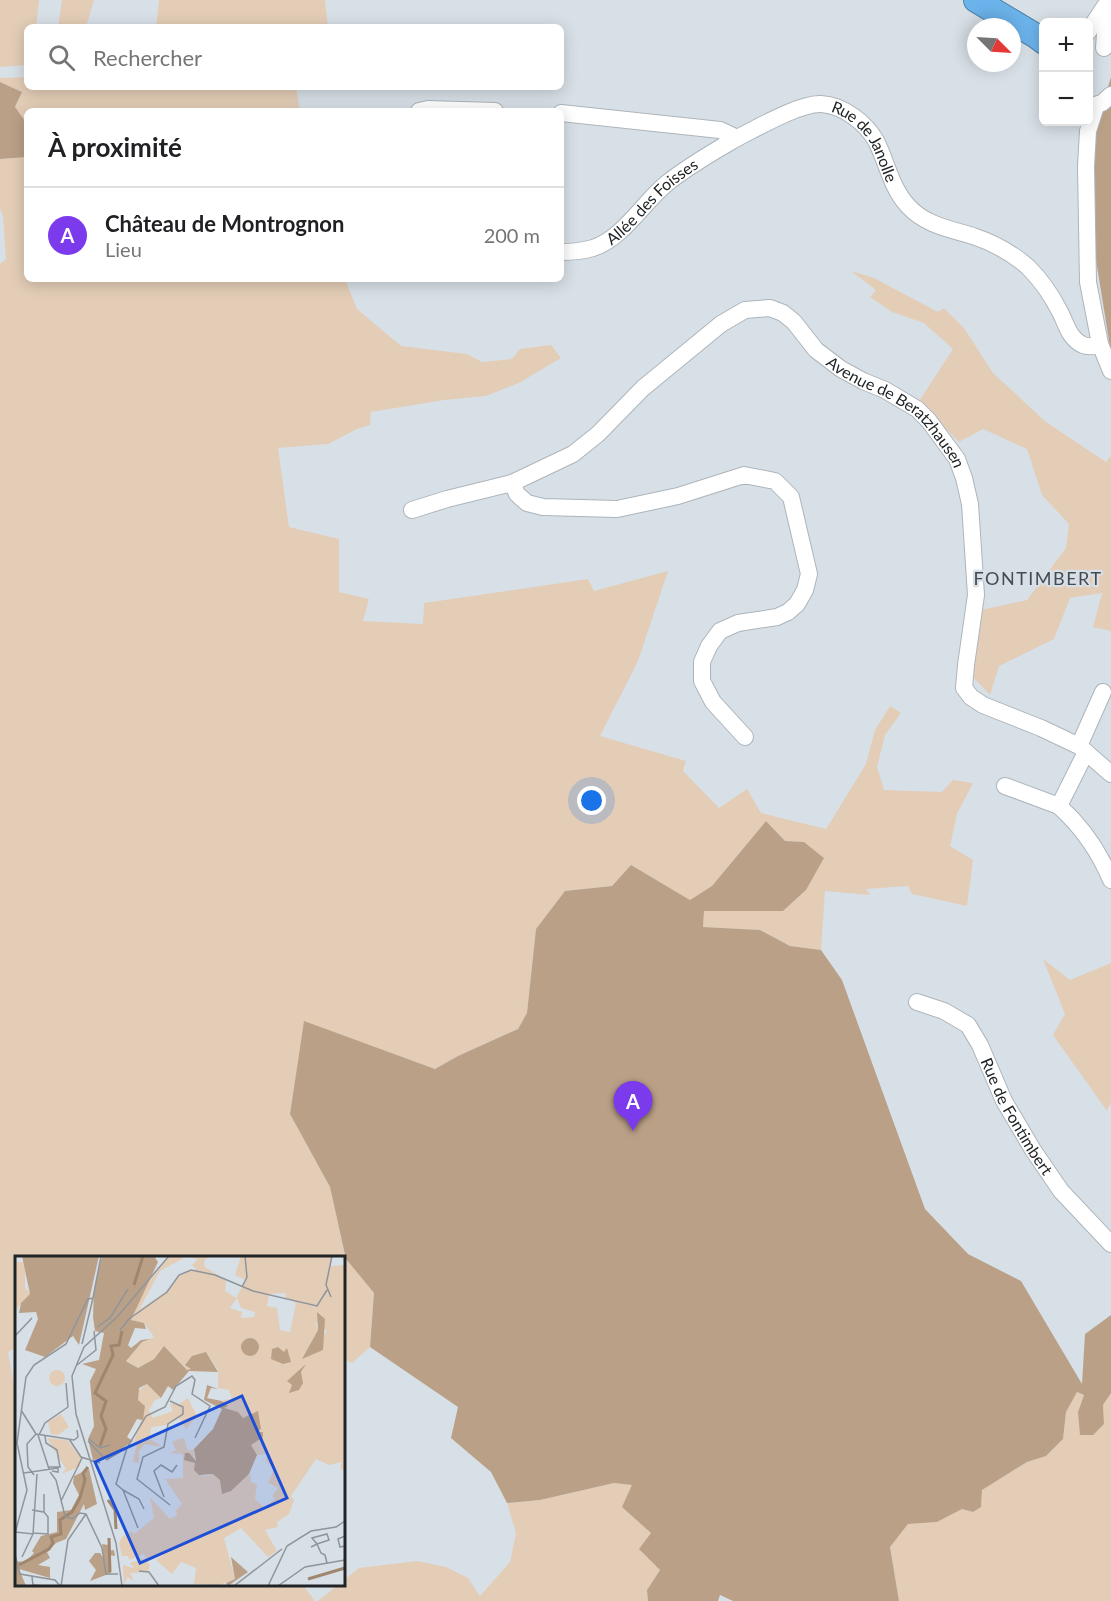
<!DOCTYPE html>
<html lang="fr">
<meta charset="utf-8">
<style>
:root{--surface:#fff;--page:#f6f6f6;--text:#202124;--muted:#757577;--line:#e0e0e0;--accent:#7c3aed}
body{margin:0;font-family:Lato,sans-serif;background:var(--page);color:var(--text)}
.controls{position:absolute;right:18px;top:18px;display:grid;overflow:hidden;border-radius:9px;box-shadow:0 3px 15px #0003}
.controls button{width:54px;height:54px;display:grid;place-items:center;padding:0;border:0;border-bottom:2px solid var(--line);background:var(--surface);color:var(--text);font:30px sans-serif}
.compass{position:absolute;left:967px;top:18px;width:54px;height:54px;border-radius:50%;background:var(--surface);box-shadow:0 3px 15px #0003;rotate:114deg}
.you{position:absolute;left:592px;top:801px;width:21px;height:21px;margin:-15px;border:4px solid #fff;border-radius:50%;background:#1a73e8;box-shadow:0 0 0 9px #1a73e833}
.badge{display:grid;place-items:center;width:39px;height:39px;border-radius:50%;background:var(--accent);color:#fff;font-size:20px;font-weight:700}
.pin{position:absolute;translate:-50% -50px;filter:drop-shadow(0 2px 3px #0008)}
.pin::after{content:'';position:absolute;top:32px;width:21px;height:18px;background:inherit;clip-path:polygon(0 0,100% 0,50% 100%)}
.list{margin:0;padding:0;list-style:none}
h2{display:flex;justify-content:space-between;align-items:center;height:78px;margin:0;padding:0 24px;font-size:26px}
h2 small{font-size:20px;font-weight:400;color:var(--muted)}
.list li{display:grid;grid-template-columns:39px 1fr auto;gap:18px;align-items:center;box-sizing:border-box;height:96px;padding:0 24px;border-top:2px solid var(--line)}
.list b{display:block;font-size:22px;white-space:nowrap}
.list p{margin:0;font-size:20px;white-space:nowrap;color:var(--muted)}
.list em{font-size:20px;font-style:normal;color:var(--muted)}
.icon{flex:none;width:33px;height:33px;fill:none;stroke:currentColor;stroke-width:2;stroke-linecap:round;stroke-linejoin:round}
.map{position:relative;flex:none;width:1111px;height:1601px;overflow:hidden}
.search{position:absolute;background:var(--surface);box-shadow:0 3px 15px #0003;left:24px;top:24px;width:540px;height:66px;display:flex;align-items:center;gap:15px;box-sizing:border-box;padding:0 21px;border-radius:9px;color:var(--muted);font-size:22px}
.panel{position:absolute;background:var(--surface);box-shadow:0 3px 15px #0003;left:24px;top:108px;width:540px;height:174px;border-radius:9px}
.map>svg:first-child{display:block}
</style>
<div class="map">
<svg width="1111" height="1601" viewBox="0 0 1111 1601">
<rect width="100%" height="100%" fill="#d8e0e7"/>
<g fill="#e3cdb7">
<polygon points="0,0 39,0 36,27 27,27 27,65 0,67"/>
<polygon points="62,0 94,0 86,27 58,27"/>
<polygon points="159,0 325,0 328,27 156,27"/>
<polygon points="27,77 27,87 296,87 300,111 27,111 27,124 15,108 22,92 0,82 0,78"/>
<polygon points="27,151 27,279 345,279 357,309 401,346 467,354 482,362 512,359 520,349 551,345 561,358 519,383 486,396 444,400 371,412 370,425 357,429 328,444 278,448 289,527 339,539 339,592 369,599 363,621 423,624 424,603 588,579 594,591 668,571 638,661 600,736 686,761 683,771 719,808 747,789 761,813 826,829 866,764 875,730 890,706 901,713 885,735 877,767 884,790 942,792 953,780 973,783 957,814 950,846 973,860 967,906 912,894 908,886 866,889 870,895 825,891 821,950 790,946 760,930 703,927 704,911 783,911 806,890 823,857 804,842 785,841 766,821 712,886 690,900 631,865 612,886 565,891 536,929 527,1013 518,1029 458,1056 435,1069 304,1022 290,1114 330,1187 346,1259 374,1293 370,1347 352,1363 344,1359 344,1258 16,1258 16,1348 8,1352 16,1396 16,1584 303,1585 315,1601 0,1601 0,264 6,259 3,216 0,208 0,159 27,157"/>
<polygon points="851,271 874,278 938,312 944,308 964,328 993,373 1046,422 1106,462 1111,456 1111,631 1093,627 1102,593 1070,598 1054,639 999,666 990,695 971,675 981,610 1027,600 1066,548 1069,524 1042,495 1027,449 983,429 959,442 919,401 953,349 924,323 892,312 870,297 876,290"/>
<polygon points="1043,959 1070,980 1111,963 1111,1102 1107,1111 1053,1035 1065,1014"/>
<polygon points="1077,1392 1084,1395 1078,1412 1104,1424 1103,1405 1111,1393 1111,1601 899,1601 890,1547 908,1524 937,1522 962,1509 973,1512 981,1507 982,1490 1027,1462 1046,1456 1063,1439 1066,1412"/>
<polygon points="614,1483 632,1485 652,1533 660,1570 647,1590 648,1601 318,1601 338,1585 344,1584 344,1580 359,1568 417,1561 446,1567 468,1578 480,1596 510,1562 516,1533 507,1503 540,1500"/>
</g>
<g fill="#baa087">
<polygon points="1111,77 1111,353 1096,260 1094,133"/>
<polygon points="0,82 22,92 15,107 27,124 27,157 0,159"/>
<polygon points="766,821 785,841 804,842 824,858 806,890 783,911 704,911 703,927 760,930 790,946 821,950 842,980 925,1209 968,1254 1021,1281 1082,1384 1085,1334 1111,1315 1111,1393 1103,1405 1104,1424 1093,1435 1080,1435 1078,1412 1084,1395 1077,1392 1066,1412 1063,1439 1046,1456 1027,1462 982,1490 981,1507 973,1512 962,1509 937,1522 908,1524 890,1547 899,1601 733,1601 720,1595 718,1601 648,1601 647,1590 660,1570 639,1549 651,1533 622,1507 632,1485 614,1483 540,1500 507,1503 491,1472 451,1438 458,1407 370,1347 374,1293 346,1259 330,1187 290,1114 304,1021 435,1069 458,1056 518,1029 527,1013 536,929 565,891 612,886 631,865 690,900 712,886"/>
</g>
<g fill="none" stroke-linecap="round" stroke-linejoin="round">
<g stroke="#adb5bb" stroke-width="18">
<g id="minor">
<polyline points="1088,32 1105,6"/>
<polyline points="1104,48 1106,20 1111,0"/>
<polyline points="1096,106 1088,131 1086,166 1088,282 1100,344 1111,371"/>
<polyline points="1088,107 1102,103 1111,95"/>
<polyline points="419,111 428,109 495,111"/>
<path id="s1" d="M 561,113 L 720,130 L 737,138 C 757,128 800,103 821,104 C 843,105 866,123 876,141 C 887,162 891,188 908,206 C 925,225 950,229 973,236 C 994,243 1012,253 1028,267 C 1041,280 1052,296 1060,312 C 1066,323 1069,339 1083,345 C 1088,347 1095,346 1100,344"/>
<path id="s2" d="M 561,252 C 572,252 583,251 593,248 C 623,238 643,203 666,184 C 688,166 713,152 737,138"/>
<polyline points="512,483 517,494 527,503 543,507 617,509 678,496 744,475 775,481 791,497 809,574 805,590 797,604 788,612 777,617 738,623 720,631 709,646 702,662 702,681 713,702 745,737"/>
<path id="s3" d="M 412,510 L 447,499 L 512,483 L 573,454 L 598,434 L 643,388 L 721,324 L 745,310 L 770,308 L 783,313 L 794,322 L 816,350 L 841,369 L 863,381 L 885,390 L 917,409 L 929,421 L 957,459 L 964,478 L 970,504 L 976,595 L 966,665 L 964,688 L 971,697 L 983,705 L 1041,728 L 1079,746 L 1111,774"/>
<polyline points="1079,746 1103,692"/>
<polyline points="1005,786 1059,806 1086,752"/>
<path d="M 1059,806 C 1082,827 1099,851 1111,880"/>
<path id="s4" d="M 917,1002 L 944,1011 L 968,1025 L 980,1045 L 1004,1101 L 1033,1150 L 1061,1191 L 1111,1244"/>
</g>
</g>
<g stroke="#5181a6" stroke-width="26">
<polyline id="highway" points="976,0 1036,36 1044,42"/>
</g>
<use href="#minor" stroke="#fff" stroke-width="16"/>
<use href="#highway" stroke="#6bb3eb" stroke-width="24"/>
</g>
<g text-anchor="middle" stroke-width="4.5" stroke-linejoin="round" paint-order="stroke">
<g font-size="16" fill="#212426" stroke="#d8e0e7">
<text dy="6" stroke="none"><textPath href="#s1" startOffset="332">Rue de Janolle</textPath></text>
<text dy="6" stroke="none"><textPath href="#s2" startOffset="108">Allée des Foisses</textPath></text>
<text dy="6" stroke="none"><textPath href="#s3" startOffset="588">Avenue de Beratzhausen</textPath></text>
<text dy="6" stroke="none"><textPath href="#s4" startOffset="160">Rue de Fontimbert</textPath></text>
</g>
<g font-size="18" letter-spacing="1.5" fill="#444b51" stroke="#d8e0e7">
<text x="1038" y="585">FONTIMBERT</text>
</g>
</g>
<g transform="translate(15 1256)">
<rect width="330" height="330" fill="#d8e0e7"/>
<path d="M 155,0 L 194,0 L 189,5 L 190,11 L 211,24 L 210,35 L 221,42 L 231,24 L 220,19 L 226,0 L 317,0 L 315,10 L 330,9 L 330,215 L 325,212 L 327,206 L 314,209 L 301,203 L 276,240 L 279,244 L 274,258 L 262,266 L 263,271 L 250,274 L 262,295 L 253,301 L 226,272 L 209,282 L 220,323 L 204,329 L 179,328 L 181,312 L 166,306 L 157,318 L 141,304 L 150,298 L 133,305 L 129,298 L 114,304 L 113,300 L 107,300 L 104,288 L 107,281 L 116,275 L 119,278 L 139,262 L 135,241 L 155,263 L 162,259 L 161,254 L 167,248 L 150,223 L 168,222 L 168,198 L 154,197 L 161,194 L 157,186 L 164,183 L 169,182 L 173,195 L 179,193 L 181,215 L 189,220 L 199,218 L 216,235 L 229,220 L 236,219 L 236,226 L 242,228 L 240,243 L 249,251 L 260,243 L 257,240 L 263,232 L 253,227 L 259,213 L 251,205 L 252,198 L 242,199 L 236,189 L 245,173 L 243,156 L 231,163 L 209,152 L 208,144 L 217,143 L 214,134 L 203,132 L 203,114 L 191,96 L 178,113 L 172,114 L 149,90 L 139,103 L 123,112 L 111,104 L 127,86 L 139,81 L 129,67 L 116,65 L 132,28 ZM 171,1 L 183,3 L 177,9 L 181,13 L 164,19 L 151,36 L 124,54 L 145,15 ZM 271,37 L 270,41 L 281,47 L 275,76 L 265,74 L 262,52 L 252,50 L 254,38 ZM 222,42 L 226,52 L 240,56 L 239,61 L 226,62 L 227,56 L 215,52 ZM 300,66 L 312,75 L 288,102 L 303,74 ZM 0,5 L 10,7 L 10,32 L 16,37 L 0,54 ZM34 122a8 8 0 1 1 16 0a8 8 0 1 1-16 0ZM 132,128 L 146,142 L 140,144 L 134,154 L 138,162 L 158,155 L 155,148 L 164,148 L 173,142 L 182,160 L 171,173 L 164,162 L 152,169 L 136,171 L 135,183 L 148,191 L 130,188 L 124,195 L 124,207 L 118,206 L 115,218 L 122,187 L 119,186 L 130,150 L 123,144 L 123,135 ZM 46,158 L 54,171 L 43,179 L 36,178 L 33,166 ZM 32,182 L 52,184 L 66,202 L 64,211 L 46,218 L 51,213 ZM 130,302 L 135,309 L 133,316 L 115,317 L 119,325 L 112,321 L 109,330 L 108,309 L 119,312 L 115,307 Z" fill="#e3cdb7" fill-rule="evenodd"/>
<path d="M 7,0 L 84,0 L 64,89 L 58,80 L 30,101 L 10,94 L 23,63 L 21,56 L 4,57 L 6,47 L 15,38 ZM 87,0 L 139,0 L 143,6 L 116,64 L 129,67 L 131,73 L 120,72 L 113,89 L 116,92 L 126,84 L 135,83 L 127,86 L 111,105 L 123,112 L 139,103 L 149,90 L 172,114 L 176,113 L 170,109 L 177,100 L 191,96 L 203,116 L 174,115 L 158,134 L 153,130 L 146,142 L 132,128 L 124,132 L 123,144 L 130,150 L 128,164 L 122,163 L 112,181 L 118,185 L 93,202 L 78,204 L 73,183 L 79,170 L 75,125 L 81,113 L 67,108 L 84,104 L 89,77 L 80,75 L 78,61 L 79,33 ZM 302,56 L 310,63 L 308,94 L 287,103 L 303,74 ZM226 91a9 9 0 1 1 18 0a9 9 0 1 1-18 0ZM 263,91 L 269,96 L 272,92 L 276,106 L 268,108 L 256,103 L 257,93 ZM 291,108 L 286,116 L 288,127 L 284,134 L 274,137 L 277,129 L 272,125 ZM 192,129 L 203,133 L 196,132 L 192,142 L 207,145 L 213,150 L 209,152 L 223,156 L 228,162 L 243,155 L 246,173 L 242,176 L 248,176 L 248,181 L 236,189 L 242,199 L 234,218 L 216,235 L 207,238 L 205,224 L 198,218 L 184,219 L 179,214 L 180,207 L 169,204 L 170,197 L 174,197 L 181,205 L 179,193 L 198,173 L 207,153 L 189,144 ZM 74,213 L 82,248 L 70,254 L 69,248 L 51,283 L 41,287 L 32,296 L 35,302 L 23,309 L 35,311 L 35,322 L 4,313 L 11,330 L 0,330 L 0,305 L 10,306 L 19,297 L 17,295 L 26,280 L 42,276 L 42,256 L 56,254 L 64,239 L 58,227 L 59,220 ZM 94,282 L 93,295 L 99,294 L 100,300 L 94,299 L 96,317 L 75,325 L 81,314 L 74,305 L 80,297 L 85,297 L 89,303 L 87,288 L 93,289 ZM 216,301 L 233,316 L 213,330 L 211,327 L 220,323 Z" fill="#baa087"/>
<path fill="none" stroke="#9f866d" stroke-width="3" d="M 119,29 L 128,0M 85,190 L 91,173 L 86,160 L 91,145 L 80,137 L 98,99 L 96,90 L 104,89 L 107,75M 93,244 L 100,254 L 101,273M 94,282 L 95,316M 4,309 L 34,293 L 38,287 L 36,281 L 46,278 L 45,264 L 57,256 L 65,242 L 70,224 L 68,217 L 73,211M 293,323 L 330,312"/>
<path fill="none" stroke="#8f959a" stroke-width="1.5" d="M 227,31 L 232,21 L 230,0M 316,41 L 311,29 L 317,0M 82,71 L 95,62 L 113,33M 105,74 L 114,63 L 152,36 L 164,19 L 176,14 L 200,19 L 238,35 L 302,50 L 312,34M 0,80 L 17,62M 67,88 L 78,42M 62,109 L 81,94 L 79,75M 51,127 L 53,151M 6,154 L 21,178M 21,178 L 59,184 L 63,181 L 62,174M 23,179 L 34,213M 24,179 L 30,167 L 53,151M 30,180 L 31,187 L 42,194 L 45,211 L 34,211M 54,183 L 66,201 L 85,207M 74,183 L 85,192 L 95,189M 73,185 L 89,202M 112,192 L 101,228 L 108,234 L 123,272M 91,204 L 112,192 L 131,160 L 150,151 L 161,130 L 177,120 L 180,124 L 177,138 L 195,150 L 180,182M 35,216 L 41,224 L 50,260 L 57,263 L 65,257 L 71,258 L 87,292 L 91,318 L 103,318M 9,217 L 43,212 L 43,216 L 37,215M 19,219 L 13,211 L 12,188 L 21,178M 108,234 L 124,243 L 129,253M 149,241 L 139,215 L 146,209 L 157,216 L 162,209M 46,245 L 67,202M 155,249 L 122,223 L 128,201 L 149,191 L 153,168 L 168,158 L 168,151 L 155,145M 17,254 L 29,256 L 29,238M 0,276 L 18,278 L 22,218M 0,277 L 12,234 L 2,187 L 11,121 L 19,109 L 51,88 L 73,43 L 78,42 L 86,0M 18,277 L 33,278 L 33,261 L 29,256M 330,280 L 323,283 L 325,291 L 330,290M 296,291 L 302,288 L 314,284 L 312,278 L 297,282 L 302,288 L 306,297 L 310,299 L 312,307M 0,299 L 5,318 L 40,324 L 45,330M 7,301 L 18,278M 124,315 L 134,316 L 144,330M 17,321 L 18,329 L 30,330M 46,330 L 53,284 L 71,258M 107,330 L 101,287 L 61,158 L 57,120 L 69,91 L 102,61 L 154,0M 219,330 L 267,293M 253,330 L 272,290 L 296,275 L 321,271 L 330,265M 263,330 L 290,311 L 330,304"/>
<path fill="#1d4ed8" fill-opacity="0.15" stroke="#1d4ed8" stroke-width="3" d="M 227,140 L 272,242 L 125,307 L 80,206 Z"/>
<rect width="330" height="330" fill="none" stroke="#212426" stroke-width="3"/>
</g>
</svg>
<div class="controls">
<button>+</button>
<button>−</button>
</div>
<svg class="compass" viewBox="-18 -18 36 36"><path d="M0-13l5 13h-10z" fill="#e53935"/><path d="M0 13l5-13h-10z" fill="#757577"/></svg>
<div class="you"></div>
<div class="pin badge" style="left:633px;top:1131px">A</div>
<div class="search"><svg class="icon" aria-label="search" viewBox="0 0 24 24"><circle cx="10" cy="10" r="6"/><path d="M15 15l6 6"/></svg>Rechercher</div>
<section class="panel">
<h2>À proximité<small></small></h2>
<ul class="list">
<li><span class="badge">A</span><div><b>Château de Montrognon</b><p>Lieu</p></div><em>200 m</em></li>
</ul>
</section>
</div>
